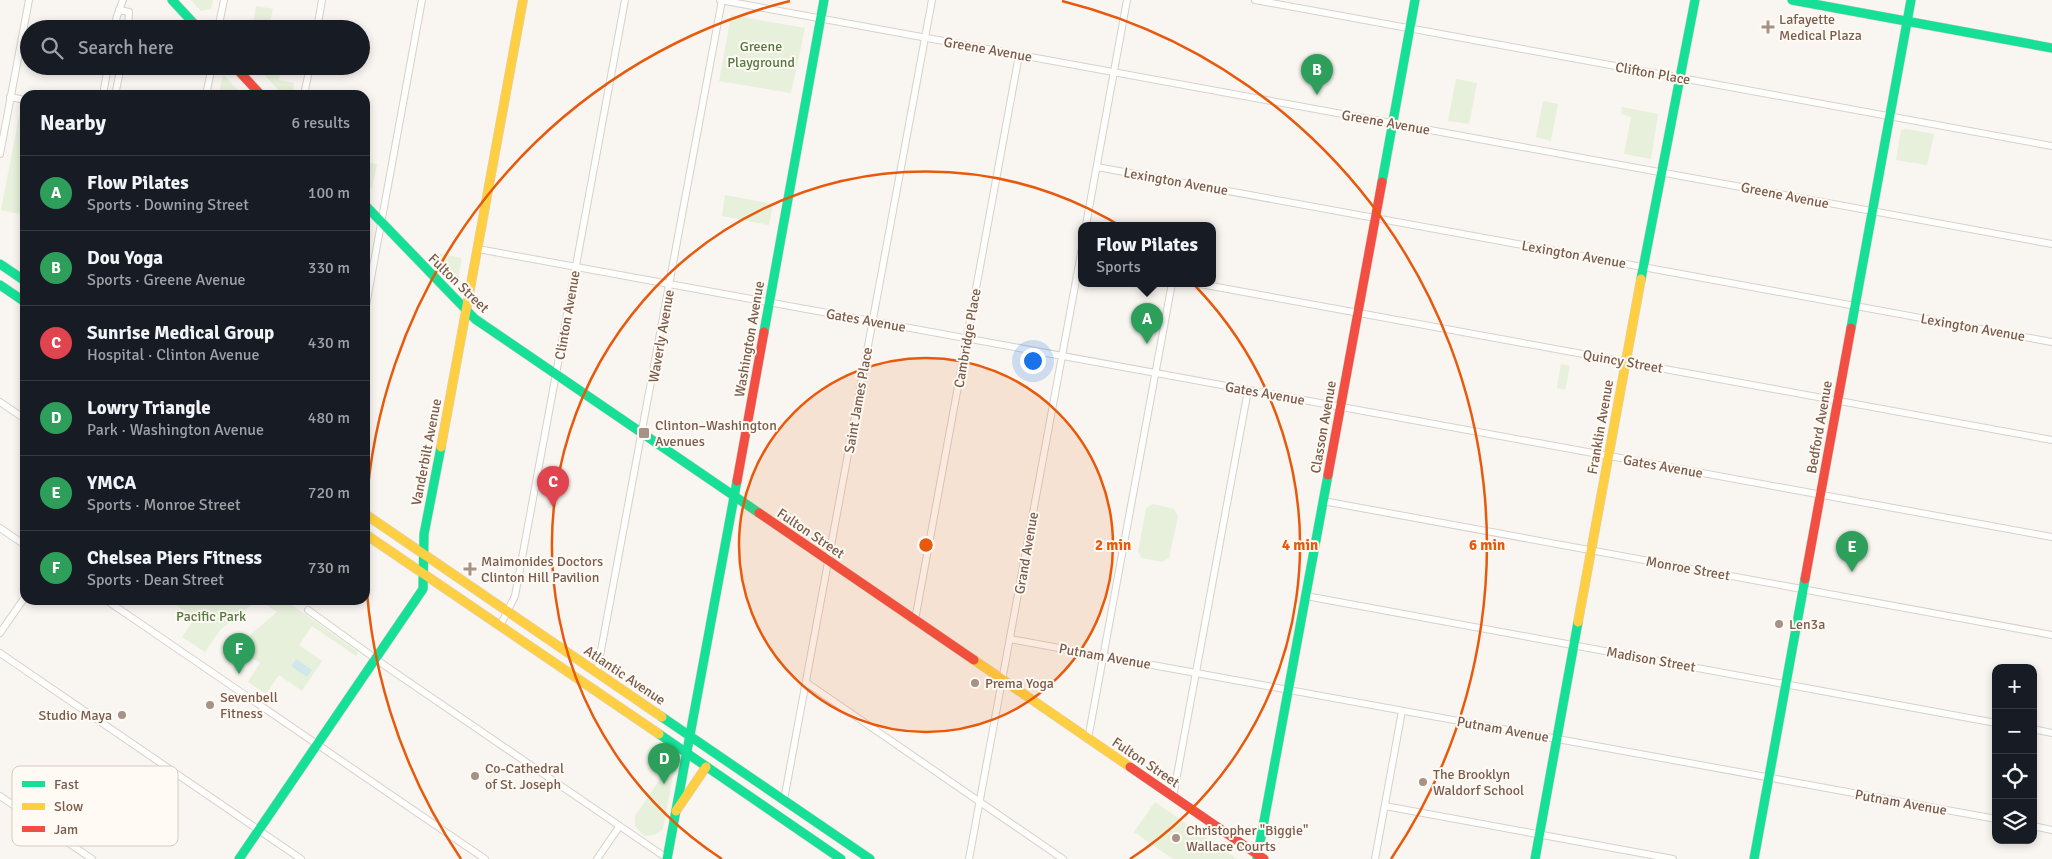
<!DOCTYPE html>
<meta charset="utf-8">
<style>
:root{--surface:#171b24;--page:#242831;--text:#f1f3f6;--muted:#9ea1a6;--line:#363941;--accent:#0f766e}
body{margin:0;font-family:Signika,sans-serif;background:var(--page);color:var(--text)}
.controls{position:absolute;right:15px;bottom:15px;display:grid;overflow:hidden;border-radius:10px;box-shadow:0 2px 8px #0003}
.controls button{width:45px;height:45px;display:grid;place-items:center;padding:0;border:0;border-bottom:1px solid var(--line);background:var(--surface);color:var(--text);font:25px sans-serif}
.you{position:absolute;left:1032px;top:360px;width:18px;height:18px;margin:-12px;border:4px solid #fff;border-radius:50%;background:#1a73e8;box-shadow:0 0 0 8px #1a73e833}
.badge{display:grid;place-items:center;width:32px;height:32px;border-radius:50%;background:var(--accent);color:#fff;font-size:16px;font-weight:700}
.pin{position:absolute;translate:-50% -41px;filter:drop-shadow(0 1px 2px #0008)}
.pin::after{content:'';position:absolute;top:26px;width:18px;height:15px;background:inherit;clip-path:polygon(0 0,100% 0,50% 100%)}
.popup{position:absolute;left:1078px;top:222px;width:138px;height:65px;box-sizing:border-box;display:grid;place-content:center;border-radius:10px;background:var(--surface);filter:drop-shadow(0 1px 4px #0005);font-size:16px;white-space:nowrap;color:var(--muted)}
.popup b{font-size:19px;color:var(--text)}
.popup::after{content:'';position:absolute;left:50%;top:100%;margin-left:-10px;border:10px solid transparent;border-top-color:var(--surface)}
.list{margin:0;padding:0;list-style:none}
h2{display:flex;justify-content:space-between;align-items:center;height:65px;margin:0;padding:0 20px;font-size:21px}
h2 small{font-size:16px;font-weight:400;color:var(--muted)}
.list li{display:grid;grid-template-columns:32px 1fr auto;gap:15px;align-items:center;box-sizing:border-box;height:75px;padding:0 20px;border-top:1px solid var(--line)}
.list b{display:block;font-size:19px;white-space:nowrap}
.list p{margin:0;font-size:16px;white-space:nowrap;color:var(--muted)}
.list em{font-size:16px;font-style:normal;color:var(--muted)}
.icon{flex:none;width:28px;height:28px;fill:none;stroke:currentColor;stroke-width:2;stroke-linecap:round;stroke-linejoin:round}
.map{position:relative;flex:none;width:2052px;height:859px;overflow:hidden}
.search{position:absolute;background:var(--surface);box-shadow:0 2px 8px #0003;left:20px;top:20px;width:350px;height:55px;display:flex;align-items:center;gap:12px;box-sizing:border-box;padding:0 18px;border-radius:28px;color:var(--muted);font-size:19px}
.panel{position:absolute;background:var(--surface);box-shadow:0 2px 8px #0003;left:20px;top:90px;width:350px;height:515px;border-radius:15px}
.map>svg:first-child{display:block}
</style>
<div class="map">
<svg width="2052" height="859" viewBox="0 0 2052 859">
<rect width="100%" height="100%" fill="#f9f5f0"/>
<g fill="#e7f0db">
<polygon points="191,0 213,0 211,9 201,11"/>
<polygon points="256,6 273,9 270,22 274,23 273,29 252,29"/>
<polygon points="731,15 805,28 791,93 719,81"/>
<polygon points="262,66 270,66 270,68 281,70 279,80 294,83 292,95 283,95 259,69"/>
<polygon points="223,74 242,95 219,95"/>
<polygon points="1456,79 1477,83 1469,124 1448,121"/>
<polygon points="1543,101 1558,104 1551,141 1536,137"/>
<polygon points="1622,107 1658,114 1651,159 1624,154 1631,117 1621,114"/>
<polygon points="23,113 25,113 25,215 1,210 19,116"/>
<polygon points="1906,129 1934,134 1927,165 1896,160 1901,130"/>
<polygon points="365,162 377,164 372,189 365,183"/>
<polygon points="725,195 773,204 769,225 722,216"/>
<polygon points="433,252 462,258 457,284 431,255"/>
<polygon points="1561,364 1570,366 1565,390 1557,388"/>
<polygon points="1153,504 1174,509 1178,516 1169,558 1162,562 1142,558 1138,552 1146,508"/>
<polygon points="169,600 257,600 220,630 205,652 182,637 195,618"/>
<polygon points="259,600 285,600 358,652 356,656 312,626 299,645 322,661 302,691 279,675 266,694 248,682 260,663 236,647 277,612"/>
<polygon points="668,761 675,765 663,829 655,835 644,836 635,826 635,816 669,766"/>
<polygon points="1155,802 1237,859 1173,859 1134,832"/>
</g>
<polygon fill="#d0e8ea" points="296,659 312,670 307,677 291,666"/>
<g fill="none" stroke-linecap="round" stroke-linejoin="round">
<g stroke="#d7d1cb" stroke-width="8">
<g id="street">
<polyline points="720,0 2052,244"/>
<polyline points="1255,0 2052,146"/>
<polyline points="119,10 129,12 128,29"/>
<polyline points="114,29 117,16 123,0"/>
<polyline points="218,29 224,0"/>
<polyline points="317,29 322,0"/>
<polyline points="103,95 108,66"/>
<polyline points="115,95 121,66"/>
<polyline points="206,95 212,66"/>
<polyline points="304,95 310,66"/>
<polyline points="10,97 25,100"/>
<polyline points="0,154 29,0"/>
<polyline points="1097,167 2052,342"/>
<polyline points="1086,225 1127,0"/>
<polyline points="478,249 2052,537"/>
<polyline points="1195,283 2052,440"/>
<polyline points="365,311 422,0"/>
<polyline points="0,402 25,419"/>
<polyline points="1323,501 2052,635"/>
<polyline points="0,528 25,545"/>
<polyline points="1306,596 1996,723"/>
<polyline points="106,600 485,859"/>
<polyline points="308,610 387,667 668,859"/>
<polyline points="915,620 1019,55"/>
<polyline points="500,626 515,596 625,0"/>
<polyline points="0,633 25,597"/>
<polyline points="1010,639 1996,819"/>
<polyline points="0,653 301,859"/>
<polyline points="597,672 722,0"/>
<polyline points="807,683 1063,859"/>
<polyline points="2033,729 2052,733"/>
<polyline points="1088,739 1172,283"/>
<polyline points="0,796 92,859"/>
<polyline points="1173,797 1248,390"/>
<polyline points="784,800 932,0"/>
<polyline points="1385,806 1673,859"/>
<polyline points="2033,826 2052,830"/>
<polyline points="597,859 619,827"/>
<polyline points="969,859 1082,248"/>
<polyline points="1375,859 1402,711"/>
</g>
</g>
<g stroke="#d9d2cb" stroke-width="10">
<g id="fast">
<polyline points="172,0 199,29"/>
<polyline points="1792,0 2052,48"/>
<polyline points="1382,182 1415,0"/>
<polyline points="365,205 475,319 759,513"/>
<polyline points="0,264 25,281"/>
<polyline points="1641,279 1695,0"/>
<polyline points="0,285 25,302"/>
<polyline points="1851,328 1911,0"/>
<polyline points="764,332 824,0"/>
<polyline points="662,717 870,859"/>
<polyline points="659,734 841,859"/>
<polyline points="239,859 423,589 424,534 441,447"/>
<polyline points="667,859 737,481"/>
<polyline points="1257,859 1328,475"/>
<polyline points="1535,859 1578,622"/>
<polyline points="1754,859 1805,579"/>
</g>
</g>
<g stroke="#d9d2cb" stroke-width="10">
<g id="slow">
<polyline points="441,447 523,0"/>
<polyline points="365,514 662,717"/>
<polyline points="365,534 659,734"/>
<polyline points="1578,622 1641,279"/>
<polyline points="974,660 1130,767"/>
<polyline points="676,811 706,767"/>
</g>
</g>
<g stroke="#d9d2cb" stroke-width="10">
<g id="jam">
<polyline points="234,66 261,95"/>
<polyline points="1328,475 1382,182"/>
<polyline points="737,481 764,332"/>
<polyline points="759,513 974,660"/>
<polyline points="1805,579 1851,328"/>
<polyline points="1130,767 1264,859"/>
</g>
</g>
<use href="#street" stroke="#fefefd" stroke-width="6"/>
<use href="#fast" stroke="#16e098" stroke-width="9"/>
<use href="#slow" stroke="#ffcf43" stroke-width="9"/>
<use href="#jam" stroke="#f24e42" stroke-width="9"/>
</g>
<circle cx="926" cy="545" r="187" fill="#e8590c" fill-opacity=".12"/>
<g fill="none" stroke="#e8590c" stroke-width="2.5">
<circle cx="926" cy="545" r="187"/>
<path d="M722 859A374 374 0 1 1 1130 859"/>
<path d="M461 859A561 561 0 0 1 365 550M365 540A561 561 0 0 1 790 1M1062 1A561 561 0 0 1 1391 859"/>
</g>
<g fill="#a69286" stroke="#fffaf3" stroke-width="2">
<path d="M1765.5 19.5h5v5h5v5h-5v5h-5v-5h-5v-5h5z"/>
<rect x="638" y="427" width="12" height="12" rx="2.5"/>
<path d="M467.5 561.5h5v5h5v5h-5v5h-5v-5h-5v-5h5z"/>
<circle cx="1779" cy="624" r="5"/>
<circle cx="975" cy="683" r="5"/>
<circle cx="210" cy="705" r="5"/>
<circle cx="122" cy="715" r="5"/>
<circle cx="475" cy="776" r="5"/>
<circle cx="1423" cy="782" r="5"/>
<circle cx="1176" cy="838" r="5"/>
</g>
<g text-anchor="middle" stroke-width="4" stroke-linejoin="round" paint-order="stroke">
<g font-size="14" fill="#7a5c4d" stroke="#fffaf3" text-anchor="start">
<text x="1779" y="24">Lafayette<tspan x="1779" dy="16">Medical Plaza</tspan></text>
<text x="655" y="430">Clinton–Washington<tspan x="655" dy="16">Avenues</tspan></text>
<text x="481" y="566">Maimonides Doctors<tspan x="481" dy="16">Clinton Hill Pavilion</tspan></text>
<text x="1789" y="629">Len3a</text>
<text x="985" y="688">Prema Yoga</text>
<text x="220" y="702">Sevenbell<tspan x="220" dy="16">Fitness</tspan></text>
<text x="112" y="720" text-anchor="end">Studio Maya</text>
<text x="485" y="773">Co-Cathedral<tspan x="485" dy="16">of St. Joseph</tspan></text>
<text x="1433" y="779">The Brooklyn<tspan x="1433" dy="16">Waldorf School</tspan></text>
<text x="1186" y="835">Christopher "Biggie"<tspan x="1186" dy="16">Wallace Courts</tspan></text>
</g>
<g font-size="14" fill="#537a41" stroke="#fffaf3">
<text x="761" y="51">Greene<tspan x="761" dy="16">Playground</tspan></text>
<text x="211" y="621">Pacific Park</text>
</g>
<g font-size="14" fill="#7a5c4d" stroke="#fffaf3">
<text transform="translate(988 49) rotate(10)" y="5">Greene Avenue</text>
<text transform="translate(1653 73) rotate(10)" y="5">Clifton Place</text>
<text transform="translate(1386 122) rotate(10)" y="5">Greene Avenue</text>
<text transform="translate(1176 181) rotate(10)" y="5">Lexington Avenue</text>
<text transform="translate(1785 195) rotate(11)" y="5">Greene Avenue</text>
<text transform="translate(1574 254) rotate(10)" y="5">Lexington Avenue</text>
<text transform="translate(459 283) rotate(44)" y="5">Fulton Street</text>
<text transform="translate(567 315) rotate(-80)" y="5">Clinton Avenue</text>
<text transform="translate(866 320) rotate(10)" y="5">Gates Avenue</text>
<text transform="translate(1973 327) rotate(10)" y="5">Lexington Avenue</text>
<text transform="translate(661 336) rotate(-80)" y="5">Waverly Avenue</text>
<text transform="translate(967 338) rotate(-80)" y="5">Cambridge Place</text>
<text transform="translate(749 339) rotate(-80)" y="5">Washington Avenue</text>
<text transform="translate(1623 361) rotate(10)" y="5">Quincy Street</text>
<text transform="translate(1265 393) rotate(10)" y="5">Gates Avenue</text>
<text transform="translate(858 400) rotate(-80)" y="5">Saint James Place</text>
<text transform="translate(1323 427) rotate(-80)" y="5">Classon Avenue</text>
<text transform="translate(1600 427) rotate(-80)" y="5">Franklin Avenue</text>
<text transform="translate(1819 427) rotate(-80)" y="5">Bedford Avenue</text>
<text transform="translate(426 452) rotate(-79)" y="5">Vanderbilt Avenue</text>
<text transform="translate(1663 466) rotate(10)" y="5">Gates Avenue</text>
<text transform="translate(811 533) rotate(34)" y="5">Fulton Street</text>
<text transform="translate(1026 553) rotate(-80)" y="5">Grand Avenue</text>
<text transform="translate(1688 568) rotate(10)" y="5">Monroe Street</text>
<text transform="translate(1105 656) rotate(10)" y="5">Putnam Avenue</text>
<text transform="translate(1651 659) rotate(10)" y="5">Madison Street</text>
<text transform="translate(625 675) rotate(34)" y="5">Atlantic Avenue</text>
<text transform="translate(1503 729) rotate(10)" y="5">Putnam Avenue</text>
<text transform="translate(1146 762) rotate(34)" y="5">Fulton Street</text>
<text transform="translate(1901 802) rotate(10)" y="5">Putnam Avenue</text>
</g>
</g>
<rect x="12" y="766" width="166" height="80" rx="8" fill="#fffaf3" stroke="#d7cbc1" stroke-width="1"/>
<rect x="22" y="781" width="23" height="6" fill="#16e098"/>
<rect x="22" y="803" width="23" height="7" fill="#ffcf43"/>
<rect x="22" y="826" width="23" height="6" fill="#f24e42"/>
<g font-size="14" fill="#7a5c4d">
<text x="54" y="789">Fast</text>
<text x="54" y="811">Slow</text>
<text x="54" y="834">Jam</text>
</g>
<circle cx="926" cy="545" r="8" fill="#e8590c" stroke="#fffaf3" stroke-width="2.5"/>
<g font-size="15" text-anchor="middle" font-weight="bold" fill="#e8590c" stroke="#fffaf3" stroke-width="4" stroke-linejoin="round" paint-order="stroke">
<text x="1113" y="550">2 min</text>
<text x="1300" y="550">4 min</text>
<text x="1487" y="550">6 min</text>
</g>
</svg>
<div class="controls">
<button>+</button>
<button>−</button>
<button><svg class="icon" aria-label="locate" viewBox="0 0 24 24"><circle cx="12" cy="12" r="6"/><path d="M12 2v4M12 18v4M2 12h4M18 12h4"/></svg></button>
<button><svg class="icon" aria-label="layers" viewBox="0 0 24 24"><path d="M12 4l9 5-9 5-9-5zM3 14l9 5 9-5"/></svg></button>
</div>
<div class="you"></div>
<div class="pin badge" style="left:1147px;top:344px;background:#2e9e5b">A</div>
<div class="popup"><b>Flow Pilates</b>Sports</div>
<div class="pin badge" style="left:1317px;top:95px;background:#2e9e5b">B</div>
<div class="pin badge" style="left:553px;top:507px;background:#e0444e">C</div>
<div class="pin badge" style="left:664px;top:784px;background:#2e9e5b">D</div>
<div class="pin badge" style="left:1852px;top:572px;background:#2e9e5b">E</div>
<div class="pin badge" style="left:239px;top:674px;background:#2e9e5b">F</div>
<div class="search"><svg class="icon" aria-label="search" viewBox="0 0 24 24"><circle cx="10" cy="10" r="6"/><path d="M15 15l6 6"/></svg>Search here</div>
<section class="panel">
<h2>Nearby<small>6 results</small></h2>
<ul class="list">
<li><span class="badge" style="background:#2e9e5b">A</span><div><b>Flow Pilates</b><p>Sports · Downing Street</p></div><em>100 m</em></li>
<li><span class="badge" style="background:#2e9e5b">B</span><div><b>Dou Yoga</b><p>Sports · Greene Avenue</p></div><em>330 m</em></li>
<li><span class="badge" style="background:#e0444e">C</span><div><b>Sunrise Medical Group</b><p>Hospital · Clinton Avenue</p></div><em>430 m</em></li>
<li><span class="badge" style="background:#2e9e5b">D</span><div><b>Lowry Triangle</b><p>Park · Washington Avenue</p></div><em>480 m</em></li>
<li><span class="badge" style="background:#2e9e5b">E</span><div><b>YMCA</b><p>Sports · Monroe Street</p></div><em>720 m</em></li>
<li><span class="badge" style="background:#2e9e5b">F</span><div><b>Chelsea Piers Fitness</b><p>Sports · Dean Street</p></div><em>730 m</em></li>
</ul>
</section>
</div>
